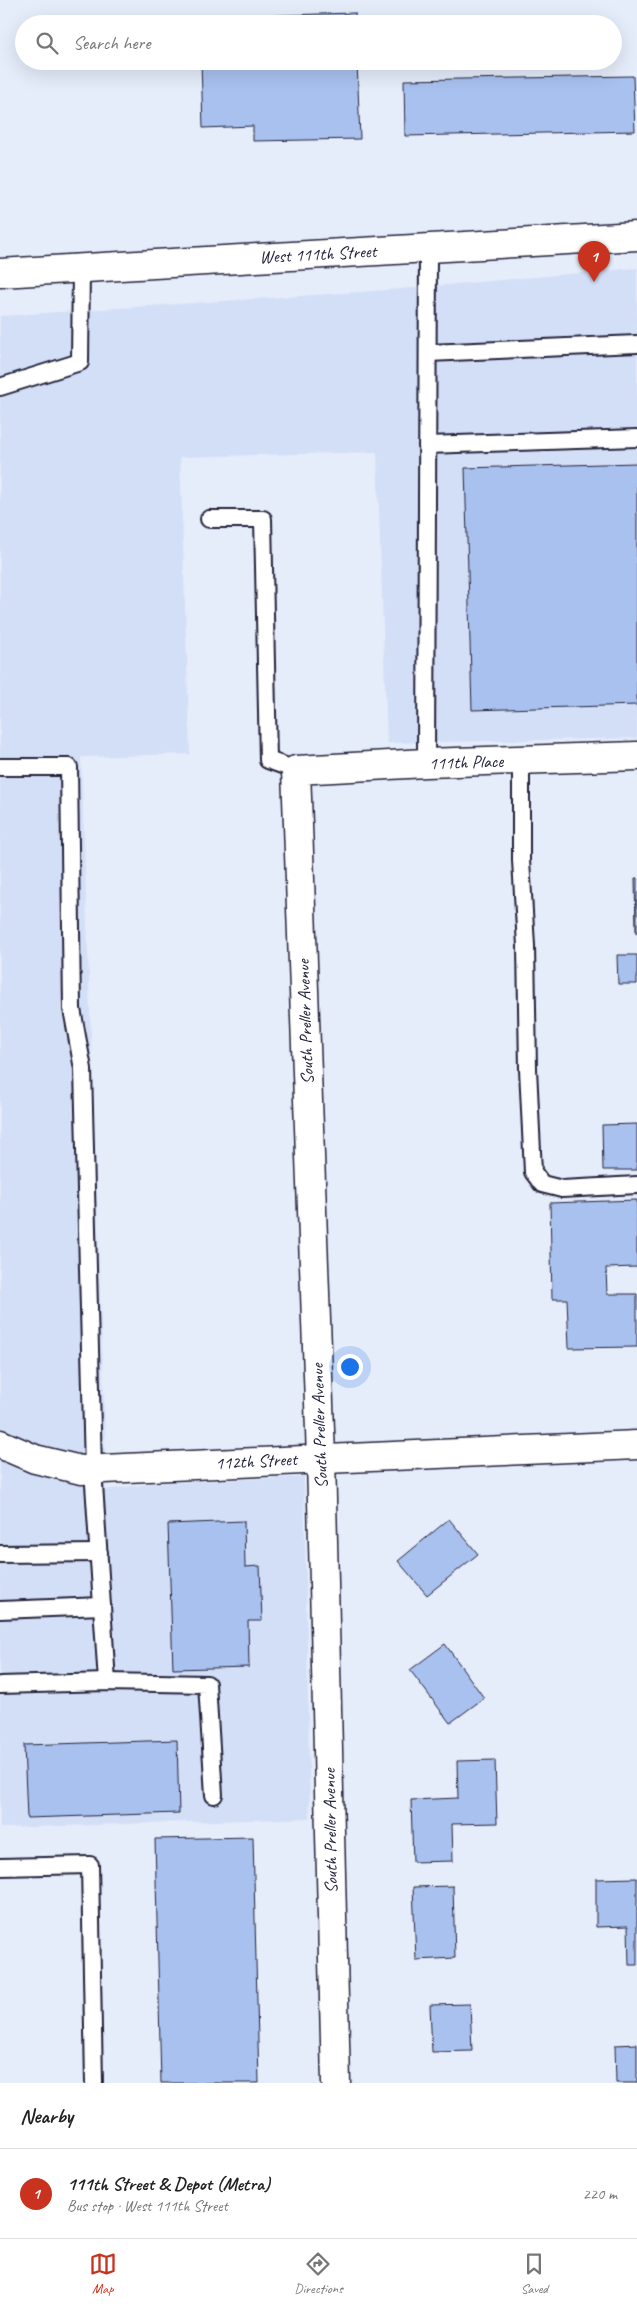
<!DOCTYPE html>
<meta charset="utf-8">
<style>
:root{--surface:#fff;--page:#f6f6f6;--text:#222;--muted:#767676;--line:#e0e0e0;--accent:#c8321e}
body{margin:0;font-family:Caveat,sans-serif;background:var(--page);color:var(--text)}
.you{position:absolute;left:349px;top:1366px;width:18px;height:18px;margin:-12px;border:4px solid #fff;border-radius:50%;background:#1a73e8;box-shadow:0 0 0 8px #1a73e833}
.badge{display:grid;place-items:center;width:32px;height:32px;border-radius:50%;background:var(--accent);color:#fff;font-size:16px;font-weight:700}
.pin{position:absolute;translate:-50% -41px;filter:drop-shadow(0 1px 2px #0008)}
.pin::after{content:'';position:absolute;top:26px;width:18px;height:15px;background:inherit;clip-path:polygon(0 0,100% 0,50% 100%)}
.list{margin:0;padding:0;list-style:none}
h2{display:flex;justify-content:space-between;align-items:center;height:65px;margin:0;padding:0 20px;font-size:21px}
h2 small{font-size:16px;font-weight:400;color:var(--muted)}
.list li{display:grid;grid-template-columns:32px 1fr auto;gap:15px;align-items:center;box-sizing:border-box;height:90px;padding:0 20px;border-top:1px solid var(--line)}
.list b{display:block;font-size:19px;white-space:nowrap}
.list p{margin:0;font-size:16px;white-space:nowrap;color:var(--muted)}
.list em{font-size:16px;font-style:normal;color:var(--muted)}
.icon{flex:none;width:28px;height:28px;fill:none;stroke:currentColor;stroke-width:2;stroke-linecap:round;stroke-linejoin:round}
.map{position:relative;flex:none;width:637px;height:2083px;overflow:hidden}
.search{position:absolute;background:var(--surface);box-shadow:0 5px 20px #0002;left:15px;right:15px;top:15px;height:55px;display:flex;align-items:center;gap:12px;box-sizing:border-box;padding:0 18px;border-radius:28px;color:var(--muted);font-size:19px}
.sheet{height:155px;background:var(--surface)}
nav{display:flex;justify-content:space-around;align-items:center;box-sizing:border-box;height:70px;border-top:1px solid var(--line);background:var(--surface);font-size:14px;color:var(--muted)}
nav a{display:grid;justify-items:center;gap:2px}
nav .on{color:var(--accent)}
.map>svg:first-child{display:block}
</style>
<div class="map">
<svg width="637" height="2083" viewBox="0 0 637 2083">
<rect width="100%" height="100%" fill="#e5ecfa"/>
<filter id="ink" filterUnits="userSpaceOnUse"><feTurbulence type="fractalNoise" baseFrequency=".02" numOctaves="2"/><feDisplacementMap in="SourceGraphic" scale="10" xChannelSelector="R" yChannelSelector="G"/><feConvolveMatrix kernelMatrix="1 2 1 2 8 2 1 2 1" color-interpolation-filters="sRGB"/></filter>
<g filter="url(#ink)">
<polygon fill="#d3dff7" points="637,268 637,738 387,743 377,452 180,457 190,754 81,757 105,1434 105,1490 156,1483 304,1477 310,1818 0,1828 0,316 389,290"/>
<g fill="#a9c1ef" stroke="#22223b">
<polygon points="355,13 356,24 250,24 250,16"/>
<polygon points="201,61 357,61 360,139 253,141 253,126 203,128"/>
<polygon points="633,76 635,131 405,136 404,80"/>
<polygon points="637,463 637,705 472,710 465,468"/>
<polygon points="635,878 637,878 637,933 636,933"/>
<polygon points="617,955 637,955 637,984 618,984"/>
<polygon points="637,1124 637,1170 603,1170 602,1125"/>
<polygon points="637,1200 637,1267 606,1268 607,1294 637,1294 637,1347 569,1348 567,1299 552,1299 550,1203"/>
<polygon points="449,1519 478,1554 427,1595 398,1561"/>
<polygon points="244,1521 245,1567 260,1566 262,1621 248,1621 249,1667 173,1669 168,1524"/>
<polygon points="445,1644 484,1698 450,1723 410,1670"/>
<polygon points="177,1740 179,1813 27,1818 24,1745"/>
<polygon points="495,1760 497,1823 452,1824 453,1861 413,1862 411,1800 458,1798 457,1761"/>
<polygon points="253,1837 259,2083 161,2083 155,1839"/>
<polygon points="637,1878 637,1965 629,1965 628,1926 596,1927 596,1879"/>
<polygon points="453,1886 455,1958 416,1960 413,1887"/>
<polygon points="470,2004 472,2051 432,2052 430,2005"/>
<polygon points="637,2044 637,2083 616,2083 615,2045"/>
</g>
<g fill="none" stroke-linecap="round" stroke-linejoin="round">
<g stroke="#22223b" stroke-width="20">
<g id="lane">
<polyline points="428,353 637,344"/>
<polyline points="0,387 80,362 81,269"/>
<polyline points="427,445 637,438"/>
<polyline points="209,519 263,519 268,760 296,770"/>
<polyline points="521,760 521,860 526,946 528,1069 533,1172 542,1184 562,1189 637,1185"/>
<polyline points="426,763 428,248"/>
<polyline points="0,767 69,767 72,1009 83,1069 93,1469 107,1682"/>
<polyline points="0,1554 99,1553"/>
<polyline points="0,1610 102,1606"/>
<polyline points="0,1685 107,1682 207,1684 214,1795"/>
<polyline points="0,1867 90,1865 94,2083"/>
</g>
</g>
<g stroke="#22223b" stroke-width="31">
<g id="street">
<polyline points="0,1444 35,1459 81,1470 637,1445"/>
<polyline points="336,2083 321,1458 296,770 426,763 637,756"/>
</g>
</g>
<g stroke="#22223b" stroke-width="31">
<polyline id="secondary" points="0,273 637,236"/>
</g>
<use href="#lane" stroke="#fff" stroke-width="16"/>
<use href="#street" stroke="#fff" stroke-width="28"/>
<use href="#secondary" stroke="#fff" stroke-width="28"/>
</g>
</g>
<g text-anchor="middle" stroke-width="4" stroke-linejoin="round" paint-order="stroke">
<g font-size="18" fill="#22223b" stroke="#fff">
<text transform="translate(318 254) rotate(-3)" y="6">West 111th Street</text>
<text transform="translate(466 762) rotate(-2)" y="6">111th Place</text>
<text transform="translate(305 1022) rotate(-92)" y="6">South Preller Avenue</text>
<text transform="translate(319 1426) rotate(-92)" y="6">South Preller Avenue</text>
<text transform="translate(256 1461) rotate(-3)" y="6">112th Street</text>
<text transform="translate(330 1831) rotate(-91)" y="6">South Preller Avenue</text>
</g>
</g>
</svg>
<div class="you"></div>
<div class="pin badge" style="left:594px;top:282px">1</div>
<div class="search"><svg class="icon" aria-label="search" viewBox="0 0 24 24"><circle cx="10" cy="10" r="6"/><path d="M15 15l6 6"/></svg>Search here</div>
</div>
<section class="sheet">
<h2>Nearby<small></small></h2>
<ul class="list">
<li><span class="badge">1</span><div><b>111th Street &amp; Depot (Metra)</b><p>Bus stop · West 111th Street</p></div><em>220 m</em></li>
</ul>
</section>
<nav>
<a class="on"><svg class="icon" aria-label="map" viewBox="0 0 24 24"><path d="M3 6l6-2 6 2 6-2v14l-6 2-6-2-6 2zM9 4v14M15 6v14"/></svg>Map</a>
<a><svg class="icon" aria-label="directions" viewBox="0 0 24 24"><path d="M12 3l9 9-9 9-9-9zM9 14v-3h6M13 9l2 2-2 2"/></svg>Directions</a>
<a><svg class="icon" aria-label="saved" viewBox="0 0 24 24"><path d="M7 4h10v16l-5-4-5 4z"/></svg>Saved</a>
</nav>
